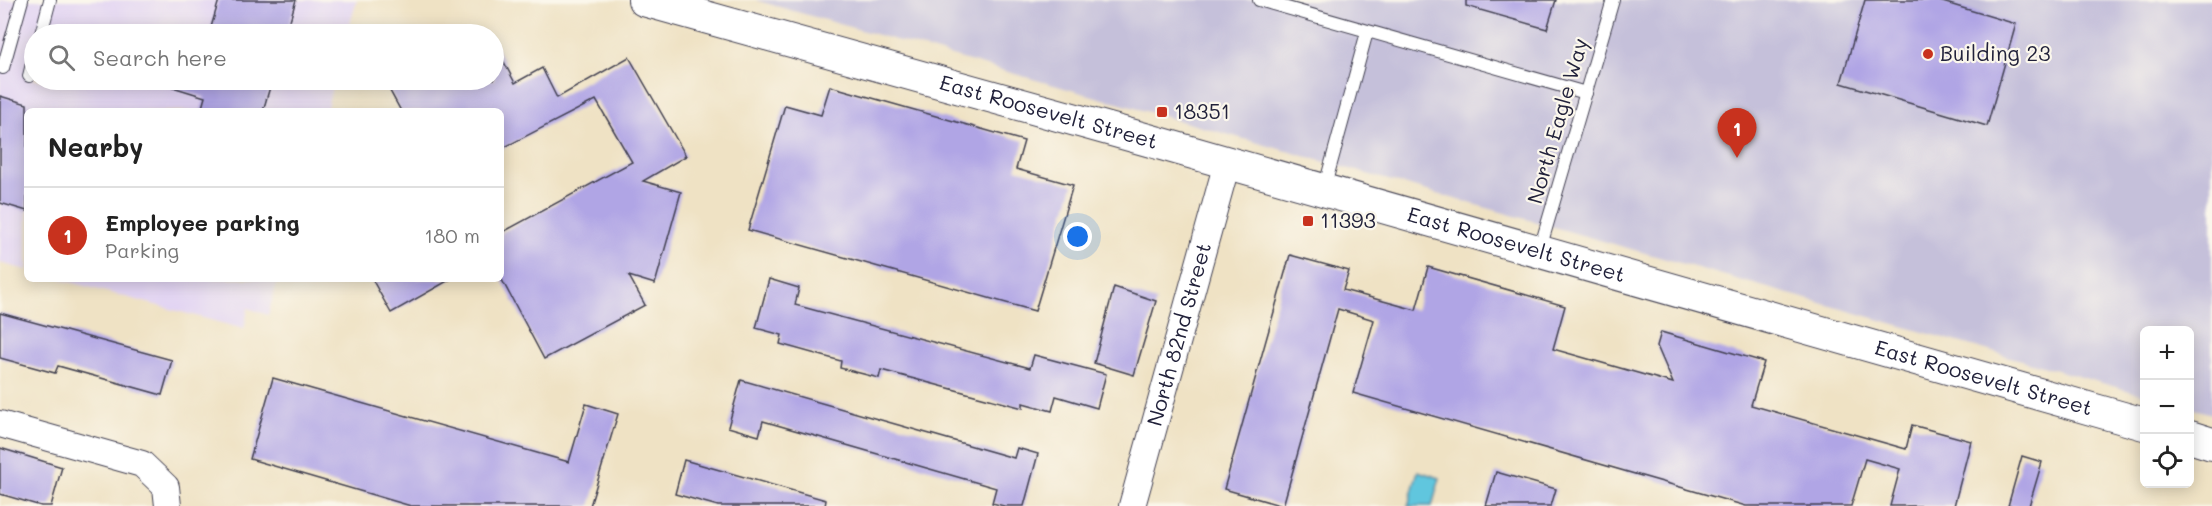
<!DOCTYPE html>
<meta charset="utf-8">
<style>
:root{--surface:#fff;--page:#f2f2f2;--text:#222;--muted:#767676;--line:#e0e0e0;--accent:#c8321e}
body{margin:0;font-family:Mali,sans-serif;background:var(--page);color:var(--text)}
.controls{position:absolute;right:18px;bottom:18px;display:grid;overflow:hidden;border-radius:9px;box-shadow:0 3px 15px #0003}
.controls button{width:54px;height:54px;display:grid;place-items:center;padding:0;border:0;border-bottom:2px solid var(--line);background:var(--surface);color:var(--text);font:30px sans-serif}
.you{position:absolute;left:1078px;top:237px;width:21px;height:21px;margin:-15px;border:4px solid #fff;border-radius:50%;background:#1a73e8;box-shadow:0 0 0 9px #1a73e833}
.badge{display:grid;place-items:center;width:39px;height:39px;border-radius:50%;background:var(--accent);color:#fff;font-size:20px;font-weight:700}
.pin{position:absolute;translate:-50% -50px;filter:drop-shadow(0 2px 3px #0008)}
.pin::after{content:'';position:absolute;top:32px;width:21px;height:18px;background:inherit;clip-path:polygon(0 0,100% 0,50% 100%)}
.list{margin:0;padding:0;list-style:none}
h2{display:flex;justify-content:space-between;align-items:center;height:78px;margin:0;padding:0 24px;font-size:26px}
h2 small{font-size:20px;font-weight:400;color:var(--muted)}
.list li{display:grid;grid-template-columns:39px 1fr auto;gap:18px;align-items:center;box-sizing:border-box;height:96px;padding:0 24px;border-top:2px solid var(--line)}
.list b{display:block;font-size:22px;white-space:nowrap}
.list p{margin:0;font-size:20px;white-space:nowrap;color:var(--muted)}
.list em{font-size:20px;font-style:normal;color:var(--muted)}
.icon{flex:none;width:33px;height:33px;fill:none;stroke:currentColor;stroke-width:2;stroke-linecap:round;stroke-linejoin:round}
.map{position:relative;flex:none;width:2212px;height:506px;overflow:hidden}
.search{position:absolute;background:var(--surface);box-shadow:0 3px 15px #0003;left:24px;top:24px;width:480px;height:66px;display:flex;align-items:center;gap:15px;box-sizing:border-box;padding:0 21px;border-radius:33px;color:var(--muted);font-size:22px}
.panel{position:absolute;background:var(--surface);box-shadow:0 3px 15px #0003;left:24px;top:108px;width:480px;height:174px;border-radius:9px}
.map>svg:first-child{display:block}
</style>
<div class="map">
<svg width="2212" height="506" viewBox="0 0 2212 506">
<rect width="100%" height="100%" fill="#fbf7ec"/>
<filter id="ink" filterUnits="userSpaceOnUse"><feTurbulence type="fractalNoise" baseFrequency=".0167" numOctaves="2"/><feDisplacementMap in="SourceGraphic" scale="12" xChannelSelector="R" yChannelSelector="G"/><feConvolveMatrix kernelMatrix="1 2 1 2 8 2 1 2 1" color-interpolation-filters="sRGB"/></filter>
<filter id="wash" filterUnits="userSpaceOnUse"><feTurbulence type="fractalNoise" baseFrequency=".008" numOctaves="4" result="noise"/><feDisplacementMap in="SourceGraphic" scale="24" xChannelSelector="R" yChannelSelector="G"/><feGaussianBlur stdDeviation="1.35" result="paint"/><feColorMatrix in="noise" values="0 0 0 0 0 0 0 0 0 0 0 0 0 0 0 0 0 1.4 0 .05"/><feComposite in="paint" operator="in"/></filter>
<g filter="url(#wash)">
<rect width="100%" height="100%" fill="#efe2c4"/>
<g fill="#e2d4f3">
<polygon points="0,0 357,0 347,34 34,34 34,80 334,80 326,111 27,111 27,270 0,263"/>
<polygon points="59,279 278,279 268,315 248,308 244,329"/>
</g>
<polygon fill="#c5c0da" points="755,0 2212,0 2212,414 2190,408 2190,330 2144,330 2144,395"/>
<polygon fill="#60c6de" stroke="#41748c" stroke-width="1.5" points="1418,471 1440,478 1432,506 1408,506"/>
<g id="blocks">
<g fill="#b0a5e5">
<polygon points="219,0 296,0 286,34 209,34"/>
<polygon points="1466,0 1556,0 1547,29 1466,6"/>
<polygon points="1865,0 1936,0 2016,24 1987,126 1841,83"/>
<polygon points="494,43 515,83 542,68 557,98 629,57 686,156 643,181 681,192 655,284 629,276 645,305 544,359 501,278 501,233 632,162 596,100 501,149 501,111 401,111 384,80 494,80"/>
<polygon points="163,80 272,80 263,111 201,111 205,97 163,84"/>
<polygon points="830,86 1024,141 1016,169 1073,185 1035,311 748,230 785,105 821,115"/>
<polygon points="0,96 27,104 27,211 0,203"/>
<polygon points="1290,255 1349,271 1343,290 1416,310 1428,267 1565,306 1553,349 1673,383 1657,346 1661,332 1764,362 1751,405 1906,449 1912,425 1971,441 1954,506 1890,506 1900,469 1865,459 1851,506 1746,506 1353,393 1374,320 1338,309 1283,506 1224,489"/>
<polygon points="372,279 451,279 391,313"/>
<polygon points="769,279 799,288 795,305 1030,368 1034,355 1106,374 1097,408 1056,396 1052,411 1023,403 1023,408 881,370 879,378 840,368 841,361 780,344 782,335 756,328"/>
<polygon points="1114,287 1156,301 1134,375 1094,363"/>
<polygon points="0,313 172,360 162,395 58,366 55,373 0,358"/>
<polygon points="273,378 569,462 586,404 618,414 590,506 411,506 250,459"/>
<polygon points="741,380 1014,458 1017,448 1038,454 1024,506 1004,506 992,503 996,488 763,421 759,436 728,427"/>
<polygon points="0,448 62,467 51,506 41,506 0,494"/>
<polygon points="2022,456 2042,462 2029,506 2008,506"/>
<polygon points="684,460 826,500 825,506 718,506 675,494"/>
<polygon points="1496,472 1556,489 1551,506 1486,506"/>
</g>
</g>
</g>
<g filter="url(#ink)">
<use href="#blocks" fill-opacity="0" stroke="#413f50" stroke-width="1.5"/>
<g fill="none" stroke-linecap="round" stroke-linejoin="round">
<g stroke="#413f50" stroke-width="14">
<g id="service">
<polyline points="1259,0 1586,93"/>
<polyline points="41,34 50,0"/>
<polyline points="3,68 22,0"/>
<polyline points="29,76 34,56"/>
<polyline points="1324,189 1367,32"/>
<polyline points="1539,252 1613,0"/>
</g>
</g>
<g stroke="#413f50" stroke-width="28">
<g id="minor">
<polyline points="0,424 142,464 166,487 168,506"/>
<path id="s1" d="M 1132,506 L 1227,163"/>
</g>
</g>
<g stroke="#413f50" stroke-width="34">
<g id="tertiary">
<path id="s2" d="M 644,0 L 1148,140 L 2144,424"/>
<polyline points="2190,437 2212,444"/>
</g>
</g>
<use href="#service" stroke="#fff" stroke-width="12"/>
<use href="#minor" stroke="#fff" stroke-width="26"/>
<use href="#tertiary" stroke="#fff" stroke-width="32"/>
</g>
</g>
<g fill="#c8321e" stroke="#fbf7ec" stroke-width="2">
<circle cx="1928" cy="54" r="6"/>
<rect x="1156" y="106" width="12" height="12" rx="3"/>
<rect x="1302" y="215" width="12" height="12" rx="3"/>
</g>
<g text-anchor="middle" stroke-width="4.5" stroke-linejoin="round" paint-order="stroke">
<g font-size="21" fill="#22223b" stroke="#fbf7ec" text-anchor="start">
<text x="1940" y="61">Building 23</text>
<text x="1174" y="119">18351</text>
<text x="1320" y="228">11393</text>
</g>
<g font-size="21" fill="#22223b" stroke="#fbf7ec">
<text dy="7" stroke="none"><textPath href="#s2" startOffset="420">East Roosevelt Street</textPath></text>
<text transform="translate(1558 121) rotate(-74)" y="7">North Eagle Way</text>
<text dy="7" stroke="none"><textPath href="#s2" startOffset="906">East Roosevelt Street</textPath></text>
<text dy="7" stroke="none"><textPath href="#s1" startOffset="178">North 82nd Street</textPath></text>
<text dy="7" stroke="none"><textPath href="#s2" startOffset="1392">East Roosevelt Street</textPath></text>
</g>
</g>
</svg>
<div class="controls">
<button>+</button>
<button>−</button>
<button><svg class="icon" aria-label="locate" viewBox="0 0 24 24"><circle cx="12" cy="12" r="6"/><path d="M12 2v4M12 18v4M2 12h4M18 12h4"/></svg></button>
</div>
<div class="you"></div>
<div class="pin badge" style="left:1737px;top:158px">1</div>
<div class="search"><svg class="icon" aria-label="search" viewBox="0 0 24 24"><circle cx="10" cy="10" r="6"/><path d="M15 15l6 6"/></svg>Search here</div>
<section class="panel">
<h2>Nearby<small></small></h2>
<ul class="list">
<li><span class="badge">1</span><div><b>Employee parking</b><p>Parking</p></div><em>180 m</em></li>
</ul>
</section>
</div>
